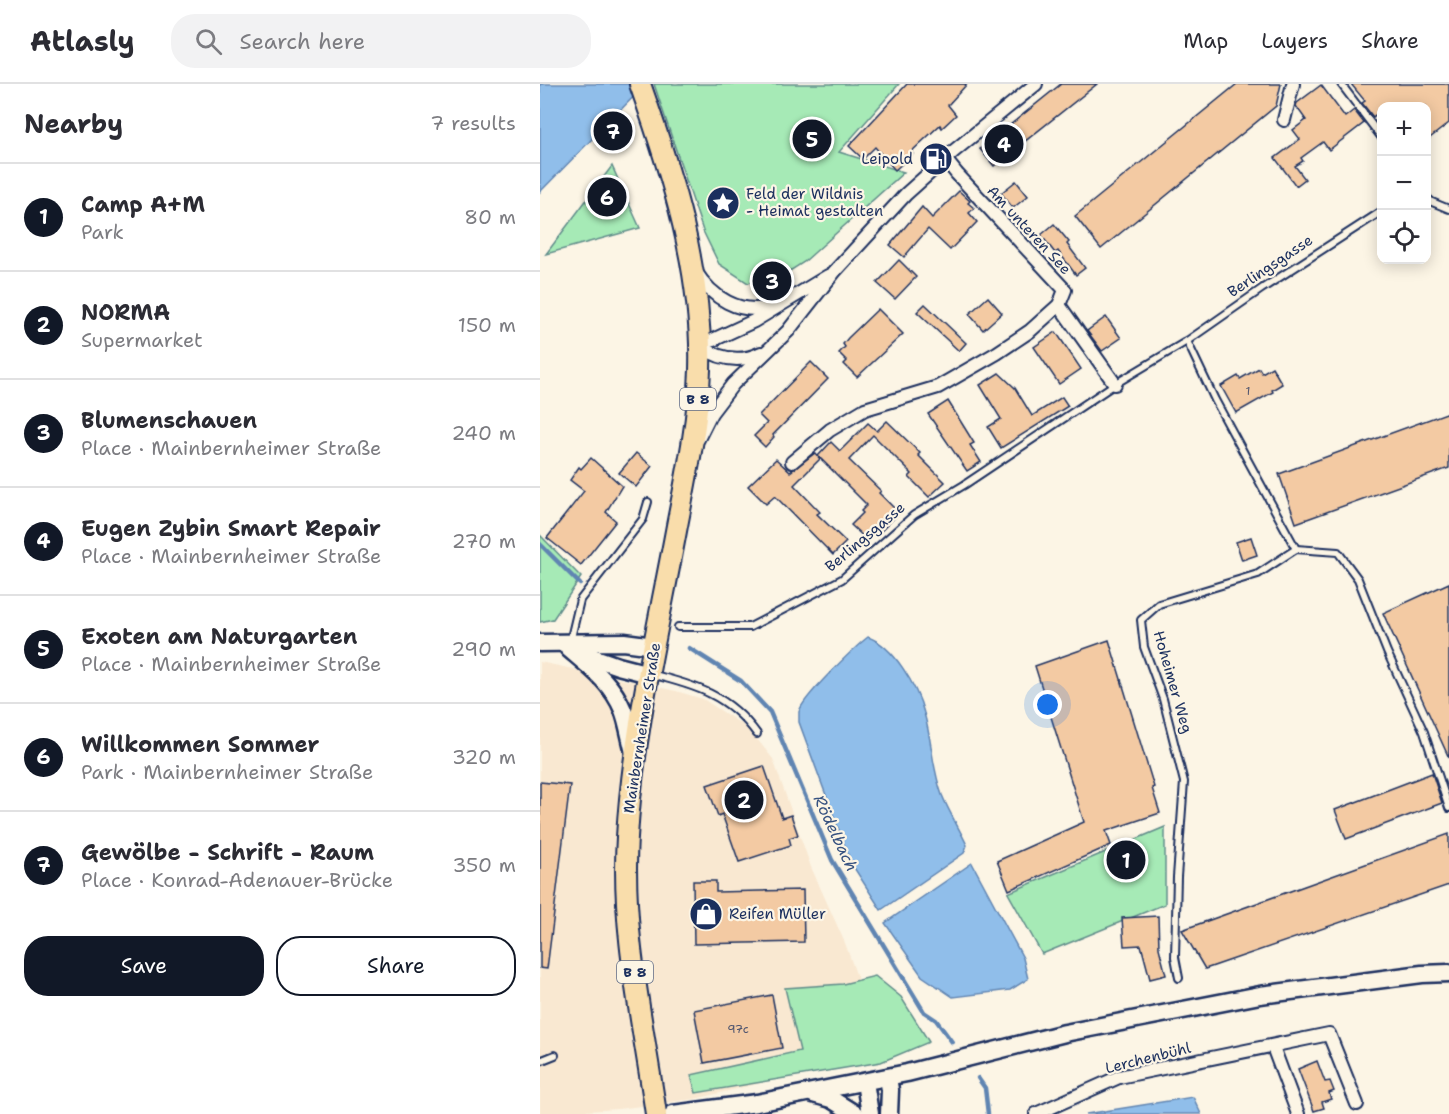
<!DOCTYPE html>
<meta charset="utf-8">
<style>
:root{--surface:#fff;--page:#f2f2f3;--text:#2b2b33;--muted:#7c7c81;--line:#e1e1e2;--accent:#111827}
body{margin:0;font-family:"Shantell Sans",sans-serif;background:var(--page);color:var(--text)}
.controls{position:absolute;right:18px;top:18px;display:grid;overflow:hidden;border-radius:12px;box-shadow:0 3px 15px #0003}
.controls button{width:54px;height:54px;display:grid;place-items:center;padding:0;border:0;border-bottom:2px solid var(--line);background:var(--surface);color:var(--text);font:30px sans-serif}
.you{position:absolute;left:508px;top:621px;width:21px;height:21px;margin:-15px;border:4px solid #fff;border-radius:50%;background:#1a73e8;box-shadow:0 0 0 9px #1a73e833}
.badge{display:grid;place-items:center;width:39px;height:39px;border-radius:50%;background:var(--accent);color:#fff;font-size:20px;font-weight:700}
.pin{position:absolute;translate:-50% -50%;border:3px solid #fff;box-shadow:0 2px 6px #0006}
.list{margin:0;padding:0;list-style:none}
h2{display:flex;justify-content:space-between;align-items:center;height:78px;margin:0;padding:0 24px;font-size:26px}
h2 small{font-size:20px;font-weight:400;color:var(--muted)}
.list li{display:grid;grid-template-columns:39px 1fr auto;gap:18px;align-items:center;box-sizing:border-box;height:108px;padding:0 24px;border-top:2px solid var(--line)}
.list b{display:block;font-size:22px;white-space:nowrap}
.list p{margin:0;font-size:20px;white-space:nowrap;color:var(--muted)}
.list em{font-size:20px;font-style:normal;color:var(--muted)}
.actions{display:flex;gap:12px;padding:18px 24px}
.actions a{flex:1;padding:14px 0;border:2px solid var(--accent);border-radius:24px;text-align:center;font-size:21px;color:var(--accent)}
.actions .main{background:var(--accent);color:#fff}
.icon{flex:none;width:33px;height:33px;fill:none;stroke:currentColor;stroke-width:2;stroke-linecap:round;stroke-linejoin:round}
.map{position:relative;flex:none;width:909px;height:1030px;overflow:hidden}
header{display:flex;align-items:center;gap:36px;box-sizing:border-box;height:84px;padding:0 30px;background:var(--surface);border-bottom:2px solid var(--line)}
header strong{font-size:28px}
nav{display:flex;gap:33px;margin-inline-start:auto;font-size:21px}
.search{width:420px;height:54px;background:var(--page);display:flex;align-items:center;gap:15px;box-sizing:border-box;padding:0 21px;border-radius:24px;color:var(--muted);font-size:22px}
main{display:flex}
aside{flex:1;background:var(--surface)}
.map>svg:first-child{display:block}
</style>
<header>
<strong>Atlasly</strong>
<div class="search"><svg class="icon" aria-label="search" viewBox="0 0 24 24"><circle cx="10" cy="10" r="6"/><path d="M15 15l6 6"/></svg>Search here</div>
<nav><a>Map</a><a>Layers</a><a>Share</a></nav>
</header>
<main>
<aside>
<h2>Nearby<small>7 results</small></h2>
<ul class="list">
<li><span class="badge">1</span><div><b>Camp A+M</b><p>Park</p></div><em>80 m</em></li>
<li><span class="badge">2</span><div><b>NORMA</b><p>Supermarket</p></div><em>150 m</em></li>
<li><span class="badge">3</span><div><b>Blumenschauen</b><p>Place · Mainbernheimer Straße</p></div><em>240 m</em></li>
<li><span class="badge">4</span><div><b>Eugen Zybin Smart Repair</b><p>Place · Mainbernheimer Straße</p></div><em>270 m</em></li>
<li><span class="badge">5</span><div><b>Exoten am Naturgarten</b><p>Place · Mainbernheimer Straße</p></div><em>290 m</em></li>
<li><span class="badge">6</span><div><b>Willkommen Sommer</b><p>Park · Mainbernheimer Straße</p></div><em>320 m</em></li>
<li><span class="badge">7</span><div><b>Gewölbe - Schrift - Raum</b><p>Place · Konrad-Adenauer-Brücke</p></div><em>350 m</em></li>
</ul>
<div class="actions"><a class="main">Save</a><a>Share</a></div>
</aside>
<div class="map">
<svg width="909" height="1030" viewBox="0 0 909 1030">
<rect width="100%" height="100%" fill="#fcf5e5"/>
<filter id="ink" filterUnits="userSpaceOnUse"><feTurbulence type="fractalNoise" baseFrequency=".0167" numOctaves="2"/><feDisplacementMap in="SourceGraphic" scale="12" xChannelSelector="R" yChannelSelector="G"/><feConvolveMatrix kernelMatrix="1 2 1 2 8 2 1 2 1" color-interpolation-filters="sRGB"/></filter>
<g filter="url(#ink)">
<polygon fill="#f9e8d1" points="0,578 136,607 163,615 209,645 233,675 271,783 305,859 344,969 155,1015 78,1025 0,1030"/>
<g fill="#a6eab6" stroke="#608c8a" stroke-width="1.5">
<polygon points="114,0 359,0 299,68 364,88 264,178 242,192 208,199 179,180 163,147"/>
<polygon points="72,82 100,144 6,170"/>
<polygon points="0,451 41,493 13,535 0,538"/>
<polygon points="625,743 625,820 502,870 468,809"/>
<polygon points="335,892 361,913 389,958 341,978 156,1009 151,991 260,967 245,904 303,900"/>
</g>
<g fill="#90beea" stroke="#6185b2" stroke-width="1.5">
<polygon points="0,0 106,0 0,108"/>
<path d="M 328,553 C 354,562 377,603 384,629 C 392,656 392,684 402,711 C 409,728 419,744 427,761 L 424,769 L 341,826 L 311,779 L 259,638 C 259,634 259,631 259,628 C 262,614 315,563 328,553 Z"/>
<polygon points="432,779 483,874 488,895 470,906 413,913 382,892 345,839"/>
<polygon points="653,1013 661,1030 546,1030"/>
</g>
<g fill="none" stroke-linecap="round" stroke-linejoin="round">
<g stroke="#6185b2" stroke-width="4.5">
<polyline points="0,460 40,500"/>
<polyline points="149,564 201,597 230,628 292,776 384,928 396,936 412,958"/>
<polyline points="438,994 445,1004 448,1030"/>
</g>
</g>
<g fill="#f3caa3" stroke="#1b2f5e" stroke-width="1.5">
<polygon points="367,0 427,0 408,21 416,31 402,44 400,41 371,68 373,70 355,86 335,63 323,75 309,62"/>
<polygon points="521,0 557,0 454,82 440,65"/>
<polygon points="697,0 741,0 736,22 561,165 535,132"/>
<polygon points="811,0 909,0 909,39 886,57 886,22 842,22 842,39 835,31 833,33 822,19 825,17"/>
<polygon points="781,1 805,33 814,26 824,39 789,66 783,58 761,74 763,77 755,82 765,95 756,102 735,74 760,55 753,46 766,36 756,22 757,19"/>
<polygon points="476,97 488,112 473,124 461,109"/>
<polygon points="419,107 430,117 428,119 434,124 429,129 437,138 410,166 388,145 364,173 350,161 382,123 392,134"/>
<polygon points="514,140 529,158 527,160 545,184 536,191 518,167 515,169 501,151"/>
<polygon points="359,176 376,193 355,215 337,199"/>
<polygon points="448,213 462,229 443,246 429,230"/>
<polygon points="385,220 426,259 419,267 377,228"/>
<polygon points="338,225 363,250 317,293 304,280 307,277 299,269 305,263 303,260 308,254"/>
<polygon points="566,233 581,254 562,267 547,247"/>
<polygon points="516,248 541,285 519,300 494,263"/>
<polygon points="271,278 288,295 233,351 234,353 225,363 214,352 227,339 219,331"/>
<polygon points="732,283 742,300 732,306 733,308 696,329 681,302 698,292 700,295 719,284 722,289"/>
<polygon points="459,289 475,304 492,332 522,313 528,322 461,364 448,343 461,335 440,301"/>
<polygon points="408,317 434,359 430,361 441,378 427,387 388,330"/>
<polygon points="909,328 909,384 756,439 739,390"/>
<polygon points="347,337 380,369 378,371 405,398 389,413 369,393 372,390 333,351 309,376 341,407 339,409 359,429 341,447 339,444 327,456 311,441 323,429 321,427 327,421 278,372 291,358 300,367 328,339 337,347"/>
<polygon points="96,369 112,382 96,403 79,389"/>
<polygon points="275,369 280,375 254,401 280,428 277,430 306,458 293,471 235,412 226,420 208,402 236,375 250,388"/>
<polygon points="51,374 82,402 66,428 76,437 41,481 7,454 44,407 30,396 39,383 41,385"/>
<polygon points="711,453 717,471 702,476 696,458"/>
<polygon points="909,499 909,674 843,529"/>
<polygon points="569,556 614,703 612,704 620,729 566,747 571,761 469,806 457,777 544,738 495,582"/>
<polygon points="224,682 242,734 251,731 258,751 249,754 251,761 199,778 182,730 178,732 167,701"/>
<polygon points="892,689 902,719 806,755 795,726"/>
<polygon points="0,698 30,701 7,885 0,884"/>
<polygon points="909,750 909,801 665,885 642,846"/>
<polygon points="153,797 176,797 176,808 263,806 264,858 154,860"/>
<polygon points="618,832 619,864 626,891 610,895 601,861 584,862 582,834"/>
<polygon points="232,911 242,964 164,979 154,926"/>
<polygon points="777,977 785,998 790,997 794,1007 789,1009 791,1015 782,1018 784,1024 774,1027 758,985"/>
</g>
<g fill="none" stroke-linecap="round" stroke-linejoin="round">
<g stroke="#1b2f5e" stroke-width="10">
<g id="lane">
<polyline points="801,0 842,54"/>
<polyline points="886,113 892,118 909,125"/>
<polyline points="756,465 798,468 818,495 847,568 884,648 909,724"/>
<polyline points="138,543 210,543 302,495 374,431 424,401 575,300 647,257 723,204 842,127"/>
<polyline points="30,558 40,516 103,435 108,418"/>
<path d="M 110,590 C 155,601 189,611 217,650"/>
<polyline points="639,894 635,873 637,793 644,698 623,615 604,563 601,536 619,520 718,490 756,465 675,316 647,257"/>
<polyline points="0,977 15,971"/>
</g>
</g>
<g stroke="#1b2f5e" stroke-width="16">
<g id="street">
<polyline points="744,36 753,0"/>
<path d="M 155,187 C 172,214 199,231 231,223"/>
<polyline points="519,221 575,300"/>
<polyline points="160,262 214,237 288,192"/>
<path d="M 160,262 C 179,275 199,280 221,269"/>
<polyline points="158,355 171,329 193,300 248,247 295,187 366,110 414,67 496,0"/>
<polyline points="252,378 290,346 325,325 398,303 457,269 490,247 519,221 525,206 417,90 405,75"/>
<polyline points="733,963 758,1030"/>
<polyline points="496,1030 579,993 789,950 817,1020"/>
</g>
</g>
<g stroke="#1b2f5e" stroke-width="21">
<g id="secondary">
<polyline points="0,559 84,558 114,562"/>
<path d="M 29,565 C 50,583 72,599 83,626 C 88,639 90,654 94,668"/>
<polyline points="38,568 78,582 109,590"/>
<polyline points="348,993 350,1006 349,1030"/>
<polyline points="325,998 330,1030"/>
<polyline points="273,1010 291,1015 315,1030"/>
<polyline points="133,1030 217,1019 367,989 525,949 720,911 882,890 909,889"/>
</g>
</g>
<g stroke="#1b2f5e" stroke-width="24">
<path id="primary" d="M 100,0 C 132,91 163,188 160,286 C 158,341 146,394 136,447 C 117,549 93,650 87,753 C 81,845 103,939 116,1030"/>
</g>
<use href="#lane" stroke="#fcf5e5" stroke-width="6"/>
<use href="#street" stroke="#fcf5e5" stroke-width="12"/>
<use href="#secondary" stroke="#fcf5e5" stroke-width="16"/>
<use href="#primary" stroke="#f9ddab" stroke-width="20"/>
</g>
</g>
<defs>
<g id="fuel-disc" transform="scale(1.725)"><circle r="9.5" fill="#1b2f5e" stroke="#fcf5e5"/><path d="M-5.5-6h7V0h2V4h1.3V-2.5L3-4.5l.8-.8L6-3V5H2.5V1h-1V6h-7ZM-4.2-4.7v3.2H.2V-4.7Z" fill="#fff"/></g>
<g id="sight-disc" transform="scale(1.725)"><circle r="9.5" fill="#1b2f5e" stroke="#fcf5e5"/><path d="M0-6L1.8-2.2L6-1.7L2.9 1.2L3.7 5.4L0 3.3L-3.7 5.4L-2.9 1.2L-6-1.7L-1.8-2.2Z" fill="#fff"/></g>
<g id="shop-disc" transform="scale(1.725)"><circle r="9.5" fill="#1b2f5e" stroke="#fcf5e5"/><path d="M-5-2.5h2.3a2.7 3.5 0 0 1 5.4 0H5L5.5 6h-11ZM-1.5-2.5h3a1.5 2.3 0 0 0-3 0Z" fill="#fff"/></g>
</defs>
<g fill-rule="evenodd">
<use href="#fuel-disc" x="396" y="75"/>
<use href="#sight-disc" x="183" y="119"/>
<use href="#shop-disc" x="166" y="830"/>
</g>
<g text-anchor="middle" stroke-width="4.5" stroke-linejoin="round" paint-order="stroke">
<g font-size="12" fill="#51566f">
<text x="708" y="311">1</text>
<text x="198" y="949">97c</text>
</g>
<g fill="#fcf5e5" stroke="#5e6a86" stroke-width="1.5">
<rect x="140" y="304" width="36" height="22" rx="4.5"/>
<rect x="77" y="877" width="36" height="22" rx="4.5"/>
</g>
<g font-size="14" font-weight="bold" fill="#1b2f5e">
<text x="158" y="320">B 8</text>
<text x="95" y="893">B 8</text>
</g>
<g font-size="15" fill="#1b2f5e" stroke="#fcf5e5" text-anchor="start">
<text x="373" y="80" text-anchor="end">Leipold</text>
<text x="206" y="115">Feld der Wildnis<tspan x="206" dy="17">- Heimat gestalten</tspan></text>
<text x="189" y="835">Reifen Müller</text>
</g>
<g font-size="15" fill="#1b2f5e" stroke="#fcf5e5">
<text transform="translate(489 146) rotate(47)" y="5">Am unteren See</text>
<text transform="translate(730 182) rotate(-34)" y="5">Berlingsgasse</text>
<text transform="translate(325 453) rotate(-40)" y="5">Berlingsgasse</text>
<text transform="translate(633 598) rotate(74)" y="5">Hoheimer Weg</text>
<text transform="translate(102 644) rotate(-81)" y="5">Mainbernheimer Straße</text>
<text transform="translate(608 974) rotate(-14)" y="5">Lerchenbühl</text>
</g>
<g font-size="16" font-style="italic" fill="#385381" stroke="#fcf5e5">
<text transform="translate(296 749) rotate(65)" y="6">Rödelbach</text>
</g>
</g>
</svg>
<div class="controls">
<button>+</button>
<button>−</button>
<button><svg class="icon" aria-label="locate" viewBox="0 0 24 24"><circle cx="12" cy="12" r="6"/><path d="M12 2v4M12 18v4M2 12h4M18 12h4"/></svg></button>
</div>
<div class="you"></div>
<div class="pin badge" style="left:586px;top:776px">1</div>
<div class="pin badge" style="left:204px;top:716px">2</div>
<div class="pin badge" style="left:232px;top:197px">3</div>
<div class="pin badge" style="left:464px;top:60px">4</div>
<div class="pin badge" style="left:272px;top:55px">5</div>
<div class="pin badge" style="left:67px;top:113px">6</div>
<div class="pin badge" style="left:73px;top:47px">7</div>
</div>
</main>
